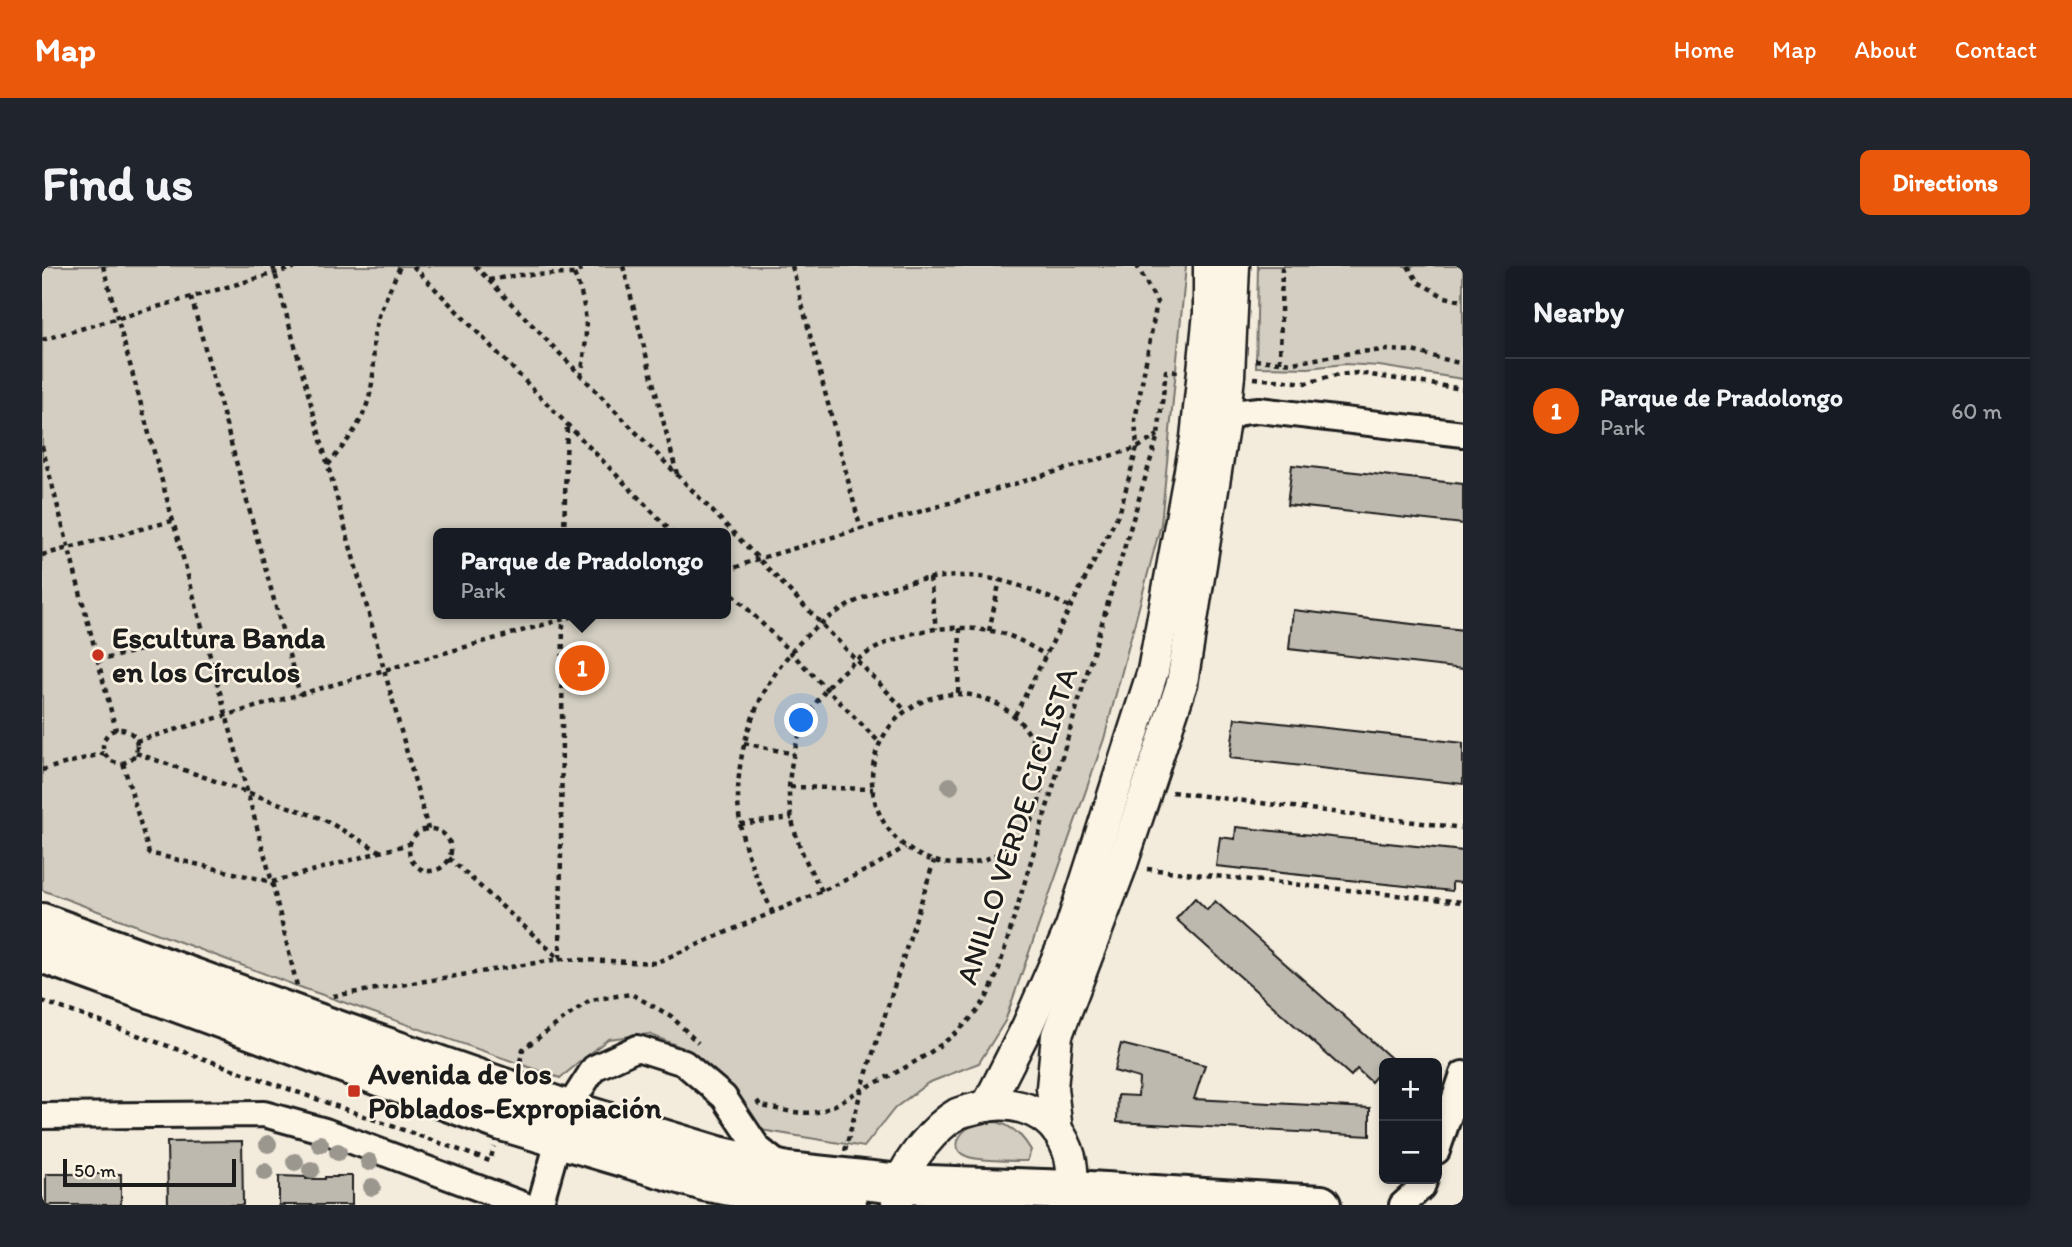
<!DOCTYPE html>
<meta charset="utf-8">
<style>
:root{--surface:#171b24;--page:#20242c;--text:#f1f3f6;--muted:#9ea1a6;--line:#363941;--accent:#ea580c}
body{margin:0;font-family:Itim,sans-serif;background:var(--page);color:var(--text)}
.controls{position:absolute;right:21px;bottom:21px;display:grid;overflow:hidden;border-radius:10px;box-shadow:0 4px 10px #0003}
.controls button{width:63px;height:63px;display:grid;place-items:center;padding:0;border:0;border-bottom:2px solid var(--line);background:var(--surface);color:var(--text);font:35px sans-serif}
.scale{position:absolute;left:21px;bottom:18px;width:173px;box-sizing:border-box;padding-left:7px;border:4px solid #1c1c1c;border-top:0;font-size:19px;line-height:24px;white-space:nowrap;color:#1c1c1c;-webkit-text-stroke:5px #fcf5e5;paint-order:stroke}
.you{position:absolute;left:760px;top:455px;width:24px;height:24px;margin:-18px;border:5px solid #fff;border-radius:50%;background:#1a73e8;box-shadow:0 0 0 10px #1a73e833}
.badge{display:grid;place-items:center;width:46px;height:46px;border-radius:50%;background:var(--accent);color:#fff;font-size:23px;font-weight:700}
.pin{position:absolute;translate:-50% -50%;border:4px solid #fff;box-shadow:0 2px 7px #0006}
.popup{position:absolute;left:391px;top:262px;width:298px;height:91px;box-sizing:border-box;display:grid;place-content:center;border-radius:10px;background:var(--surface);filter:drop-shadow(0 2px 5px #0005);font-size:23px;white-space:nowrap;color:var(--muted)}
.popup b{font-size:26px;color:var(--text)}
.popup::after{content:'';position:absolute;left:50%;top:100%;margin-left:-14px;border:14px solid transparent;border-top-color:var(--surface)}
.list{margin:0;padding:0;list-style:none}
h2{display:flex;justify-content:space-between;align-items:center;height:91px;margin:0;padding:0 28px;font-size:30px}
h2 small{font-size:23px;font-weight:400;color:var(--muted)}
.list li{display:grid;grid-template-columns:46px 1fr auto;gap:21px;align-items:center;box-sizing:border-box;height:105px;padding:0 28px;border-top:2px solid var(--line)}
.list b{display:block;font-size:26px;white-space:nowrap}
.list p{margin:0;font-size:23px;white-space:nowrap;color:var(--muted)}
.list em{font-size:23px;font-style:normal;color:var(--muted)}
.map{position:relative;flex:none;width:1421px;height:939px;overflow:hidden;border-radius:10px}
header{display:flex;align-items:center;gap:42px;box-sizing:border-box;height:98px;padding:0 35px;background:var(--accent);color:#fff}
header strong{font-size:33px}
nav{display:flex;gap:38px;margin-inline-start:auto;font-size:24px}
.intro{display:flex;align-items:center;justify-content:space-between;box-sizing:border-box;height:168px;padding:0 42px}
h1{margin:0;font-size:49px}
.button{padding:18px 32px;border-radius:10px;background:var(--accent);color:#fff;font-size:24px;font-weight:700}
main{display:flex;gap:42px;padding:0 42px}
aside{flex:1;background:var(--surface);border-radius:10px;box-shadow:0 4px 10px #0003}
.map>svg:first-child{display:block}
</style>
<header>
<strong>Map</strong>
<nav><a>Home</a><a>Map</a><a>About</a><a>Contact</a></nav>
</header>
<div class="intro"><h1>Find us</h1><a class="button">Directions</a></div>
<main>
<div class="map">
<svg width="1421" height="939" viewBox="0 0 1421 939">
<rect width="100%" height="100%" fill="#f3ecdd"/>
<filter id="ink" filterUnits="userSpaceOnUse"><feTurbulence type="fractalNoise" baseFrequency=".0143" numOctaves="2"/><feDisplacementMap in="SourceGraphic" scale="14" xChannelSelector="R" yChannelSelector="G"/><feConvolveMatrix kernelMatrix="1 2 1 2 8 2 1 2 1" color-interpolation-filters="sRGB"/></filter>
<g filter="url(#ink)">
<g fill="#d3cec1" stroke="#78756e" stroke-width="2" fill-rule="evenodd">
<path d="M 0,0 L 1144,0 L 1119,258 L 1062,473 L 963,755 L 937,797 L 886,817 L 853,842 L 822,881 L 719,864 L 694,824 L 649,785 L 607,768 L 566,773 L 518,812 L 255,720 L 0,624 ZM 396,267 L 684,267 L 684,348 L 396,348 Z"/>
<polygon points="1216,0 1421,0 1421,113 1337,100 1303,98 1266,102 1214,101"/>
<path d="M 955,856 C 971,860 981,870 989,884 L 985,895 C 972,895 935,895 924,890 C 908,884 917,866 928,861 C 936,856 946,856 955,856 Z"/>
</g>
<g fill="#beb9ae" stroke="#1c1c1c" stroke-width="2">
<polygon points="1250,199 1421,218 1421,258 1245,239"/>
<polygon points="1251,344 1421,364 1421,403 1247,383"/>
<polygon points="1193,452 1421,477 1421,518 1188,492"/>
<polygon points="1194,561 1421,585 1421,617 1410,616 1410,625 1174,600 1178,571 1193,573"/>
<polygon points="1153,632 1165,644 1173,635 1350,793 1345,797 1342,797 1342,801 1329,816 1315,803 1309,810 1134,653"/>
<polygon points="1079,778 1163,799 1152,833 1328,842 1328,870 1075,856 1076,829 1096,830 1097,812 1072,805"/>
<polygon points="200,875 201,939 126,939 125,876"/>
<rect x="4" y="908" width="75" height="31"/>
<polygon points="237,910 264,911 264,913 283,913 283,911 295,911 295,910 310,910 310,939 237,939"/>
</g>
<g fill="none" stroke-linecap="round" stroke-linejoin="round">
<g stroke="#1c1c1c" stroke-width="30">
<g id="minor">
<polyline points="1182,155 1199,146 1217,144 1421,168"/>
<polyline points="0,850 222,848 283,865 482,939"/>
<polyline points="1395,885 1421,808"/>
<polyline points="498,939 525,844 552,802 595,782 642,797 682,831 716,882 737,899"/>
<polyline points="1360,939 1380,921 1383,913"/>
</g>
</g>
<g stroke="#1c1c1c" stroke-width="35">
<g id="tertiary">
<polyline points="945,840 985,761 1029,661 1111,405 1154,172 1167,47 1167,0"/>
<polyline points="1015,865 1010,822 1015,769 1079,601 1140,417 1182,155 1187,110 1192,0"/>
<path d="M 855,939 C 856,932 856,924 858,918 C 865,895 894,860 915,848 C 921,845 929,844 935,842 C 976,831 1016,848 1028,891 C 1032,907 1030,923 1029,939"/>
</g>
</g>
<g stroke="#1c1c1c" stroke-width="44">
<g id="primary">
<polyline points="0,657 289,762 525,844 676,890 745,906 858,918 1030,924 1279,939"/>
<polyline points="0,687 460,855 662,915 737,929 805,939"/>
</g>
</g>
<g stroke="#1c1c1c" stroke-width="4.5" stroke-dasharray="5 5" stroke-linecap="butt">
<polyline points="61,0 230,616 255,720"/>
<polyline points="231,0 386,563"/>
<polyline points="371,0 631,267"/>
<polyline points="433,0 863,444"/>
<polyline points="581,0 635,208"/>
<polyline points="750,0 819,264"/>
<polyline points="1366,0 1376,16 1403,31 1421,35"/>
<path d="M 532,8 C 547,41 546,73 539,109"/>
<polyline points="447,14 476,9 532,8 545,0"/>
<polyline points="149,31 258,429"/>
<polyline points="0,74 258,0"/>
<polyline points="1213,94 1251,97 1314,86 1346,84 1370,85 1421,98"/>
<polyline points="1238,96 1240,0"/>
<polyline points="1212,112 1265,117 1294,109 1315,107 1421,123"/>
<polyline points="0,180 74,464"/>
<path d="M 286,199 C 311,168 327,150 331,109 C 333,97 330,83 332,71 C 335,47 349,22 358,0"/>
<polyline points="522,267 525,160"/>
<polyline points="0,289 130,255"/>
<polyline points="684,305 716,293 1095,182 1116,169"/>
<polyline points="888,312 894,363"/>
<polyline points="684,321 837,476"/>
<polyline points="947,365 958,314"/>
<polyline points="55,395 161,368"/>
<polyline points="916,427 918,361"/>
<circle cx="915" cy="513" r="85"/>
<polyline points="973,449 1078,245 1095,182 1093,154 1115,36 1095,0"/>
<circle cx="78" cy="480" r="17"/>
<polyline points="94,475 539,348"/>
<polyline points="702,477 752,488"/>
<polyline points="94,487 281,553 339,586"/>
<polyline points="81,497 107,587 230,616 367,578"/>
<polyline points="0,504 62,487"/>
<polyline points="748,521 831,523"/>
<polyline points="1130,526 1421,562"/>
<polyline points="698,558 750,552"/>
<circle cx="388" cy="584" r="21"/>
<polyline points="407,592 518,693 521,348"/>
<polyline points="1105,603 1421,636"/>
<path d="M 780,625 C 762,594 747,562 747,526 C 748,423 841,348 941,364 C 947,365 955,365 962,368 C 976,372 991,382 1004,389"/>
<path d="M 731,647 C 718,619 705,593 699,563 C 684,479 727,386 800,343 C 835,322 876,311 917,310 C 956,309 994,324 1029,342"/>
<polyline points="291,730 518,693 613,697 780,625 831,601 863,581"/>
<polyline points="0,735 448,895 452,881"/>
<polyline points="478,796 481,783 548,734 589,728 629,750 656,777"/>
<path d="M 715,835 L 719,840 C 738,843 760,850 779,845 C 792,841 804,832 817,825 C 861,804 916,776 943,734 C 948,726 951,717 955,709 L 1116,169 L 1124,105 L 1137,106"/>
<polyline points="803,885 819,825 892,595"/>
</g>
<use href="#minor" stroke="#fcf5e5" stroke-width="24"/>
<use href="#tertiary" stroke="#fcf5e5" stroke-width="30"/>
<use href="#primary" stroke="#fcf5e5" stroke-width="38"/>
</g>
<g fill="#9b978e">
<circle cx="908" cy="520" r="9"/>
<circle cx="226" cy="878" r="9"/>
<circle cx="278" cy="878" r="9"/>
<circle cx="296" cy="886" r="9"/>
<circle cx="253" cy="896" r="9"/>
<circle cx="327" cy="896" r="9"/>
<circle cx="269" cy="904" r="9"/>
<circle cx="223" cy="906" r="9"/>
<circle cx="330" cy="921" r="9"/>
</g>
</g>
<g fill="#c8321e" stroke="#fcf5e5" stroke-width="2.5">
<circle cx="56" cy="389" r="7"/>
<rect x="305" y="818" width="14" height="14" rx="3.5"/>
</g>
<g text-anchor="middle" stroke-width="5" stroke-linejoin="round" paint-order="stroke">
<g font-size="30" font-weight="bold" fill="#1c1c1c" stroke="#fcf5e5" text-anchor="start">
<text x="70" y="382">Escultura Banda<tspan x="70" dy="34">en los Círculos</tspan></text>
<text x="326" y="818">Avenida de los<tspan x="326" dy="34">Poblados-Expropiación</tspan></text>
</g>
<g font-size="30" fill="#1c1c1c" stroke="#fcf5e5">
<text transform="translate(975 560) rotate(-72)" y="10">ANILLO VERDE CICLISTA</text>
</g>
</g>
</svg>
<div class="controls">
<button>+</button>
<button>−</button>
</div>
<div class="scale">50 m</div>
<div class="you"></div>
<div class="pin badge" style="left:540px;top:402px">1</div>
<div class="popup"><b>Parque de Pradolongo</b>Park</div>
</div>
<aside>
<h2>Nearby<small></small></h2>
<ul class="list">
<li><span class="badge">1</span><div><b>Parque de Pradolongo</b><p>Park</p></div><em>60 m</em></li>
</ul>
</aside>
</main>
